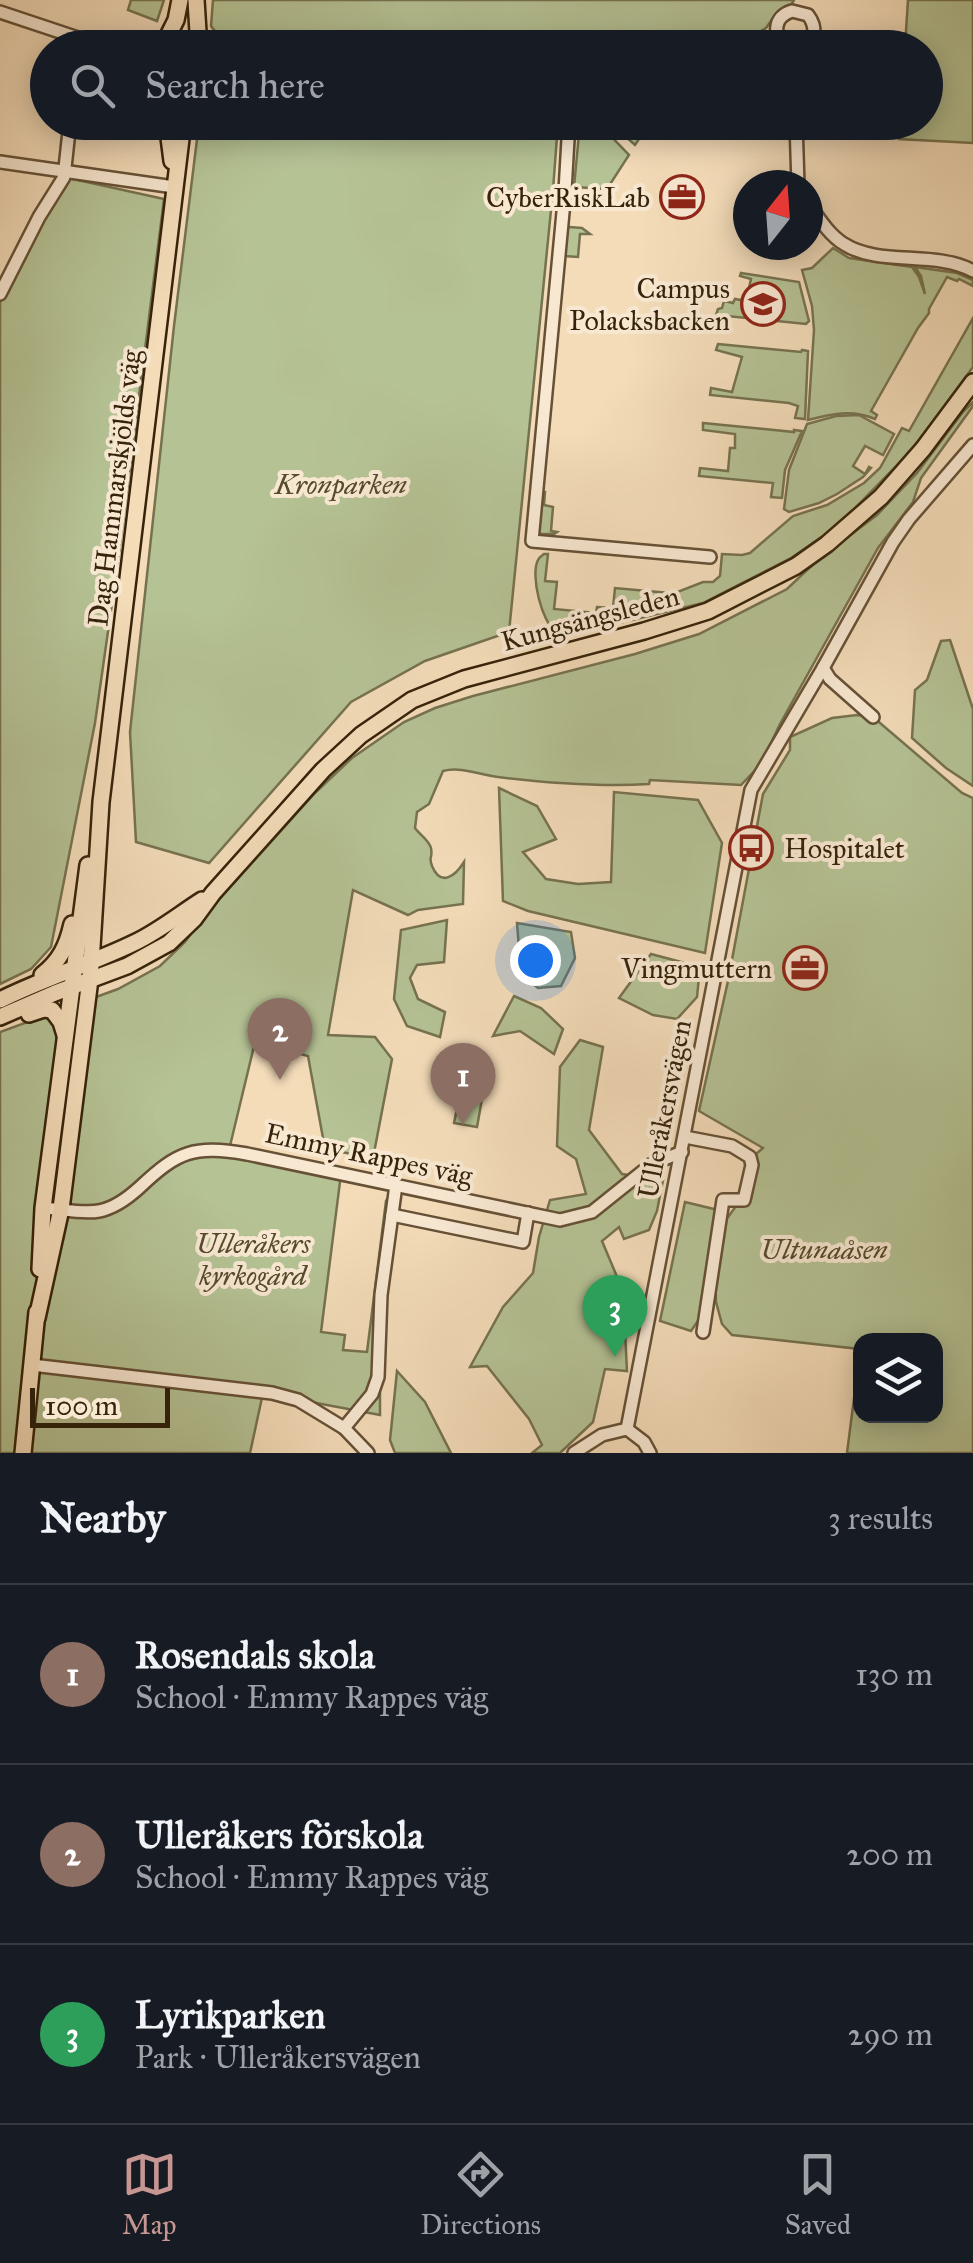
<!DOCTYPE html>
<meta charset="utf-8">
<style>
:root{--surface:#171b24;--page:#242831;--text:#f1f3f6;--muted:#9ea1a6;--line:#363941;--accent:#c59692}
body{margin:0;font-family:"IM FELL Great Primer",serif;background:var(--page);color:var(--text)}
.controls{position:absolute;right:30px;bottom:30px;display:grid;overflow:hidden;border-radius:20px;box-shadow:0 5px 25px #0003}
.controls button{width:90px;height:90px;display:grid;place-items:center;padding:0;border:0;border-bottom:2px solid var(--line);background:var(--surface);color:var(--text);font:50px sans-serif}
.compass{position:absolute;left:733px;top:170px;width:90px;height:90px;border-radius:50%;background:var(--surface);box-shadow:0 5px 25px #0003;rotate:17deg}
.scale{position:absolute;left:30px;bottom:25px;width:140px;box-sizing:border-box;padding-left:10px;border:5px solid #36230a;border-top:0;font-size:28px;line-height:35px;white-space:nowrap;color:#36230a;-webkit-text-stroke:8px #f8e8d2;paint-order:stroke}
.you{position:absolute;left:535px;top:960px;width:35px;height:35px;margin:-25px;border:8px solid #fff;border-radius:50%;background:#1a73e8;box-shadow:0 0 0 15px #1a73e833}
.badge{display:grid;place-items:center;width:65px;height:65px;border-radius:50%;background:var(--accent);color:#fff;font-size:32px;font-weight:700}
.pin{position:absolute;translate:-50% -82px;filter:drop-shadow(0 2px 5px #0008)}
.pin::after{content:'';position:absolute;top:52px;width:35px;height:30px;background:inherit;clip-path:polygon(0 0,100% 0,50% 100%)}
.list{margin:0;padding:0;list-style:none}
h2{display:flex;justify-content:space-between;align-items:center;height:130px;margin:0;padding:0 40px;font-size:42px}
h2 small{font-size:32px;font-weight:400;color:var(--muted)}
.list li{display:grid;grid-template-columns:65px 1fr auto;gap:30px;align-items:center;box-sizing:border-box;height:180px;padding:0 40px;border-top:2px solid var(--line)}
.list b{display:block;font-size:38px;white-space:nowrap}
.list p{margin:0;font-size:32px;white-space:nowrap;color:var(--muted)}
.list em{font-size:32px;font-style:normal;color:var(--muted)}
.icon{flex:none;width:55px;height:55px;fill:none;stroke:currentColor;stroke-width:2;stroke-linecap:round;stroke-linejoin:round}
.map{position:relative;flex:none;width:973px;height:1453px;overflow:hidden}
.search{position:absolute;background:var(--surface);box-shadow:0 5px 25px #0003;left:30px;right:30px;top:30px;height:110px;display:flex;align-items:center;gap:25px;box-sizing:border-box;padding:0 35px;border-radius:55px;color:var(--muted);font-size:38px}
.sheet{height:670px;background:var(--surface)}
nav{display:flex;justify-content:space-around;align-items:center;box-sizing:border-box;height:140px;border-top:2px solid var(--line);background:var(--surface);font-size:28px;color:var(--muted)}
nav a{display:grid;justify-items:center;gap:5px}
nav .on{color:var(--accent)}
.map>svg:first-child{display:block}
</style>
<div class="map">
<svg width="973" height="1453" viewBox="0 0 973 1453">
<rect width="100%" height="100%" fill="#f4dcb9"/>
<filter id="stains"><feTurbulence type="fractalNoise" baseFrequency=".002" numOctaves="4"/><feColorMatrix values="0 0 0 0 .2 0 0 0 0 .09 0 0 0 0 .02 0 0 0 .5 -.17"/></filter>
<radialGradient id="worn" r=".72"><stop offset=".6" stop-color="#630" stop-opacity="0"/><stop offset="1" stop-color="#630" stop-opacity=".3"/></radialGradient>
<g fill="#b5c294" stroke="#76724f" stroke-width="2.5">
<polygon points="131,0 164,0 157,21 128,10"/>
<polygon points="213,0 794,0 791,5 778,11 766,28 749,38 717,47 228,48 211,26"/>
<polygon points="908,0 973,0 973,143 899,139 900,123 926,122 926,48 905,47"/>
<polygon points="199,123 558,123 553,190 509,632 425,661 351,702 209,863 136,842 130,732 174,326"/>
<polygon points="580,123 598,123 629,155 607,189 574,187"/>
<polygon points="610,123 650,123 635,145"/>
<polygon points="64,177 164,199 119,554 95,723 51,947 31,969 0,984 0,300 31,236"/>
<polygon points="569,227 582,228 590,234 580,234 578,257 564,256 566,229"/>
<path d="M 833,248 L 849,258 L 912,267 L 919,277 L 925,294 L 921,276 L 915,267 L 957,273 L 973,280 L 973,286 L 959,279 L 957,281 L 947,277 L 929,309 L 929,313 L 918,328 L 871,411 L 877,415 L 875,419 C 852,409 831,414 808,420 L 814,330 L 812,306 L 802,270 L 812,268 Z"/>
<polygon points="741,273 799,282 809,321 806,324 716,315 718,309 722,308 724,301 733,303 735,299 746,301 751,279 740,276"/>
<path d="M 973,318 L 973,367 L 919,440 L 897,465 L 853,510 L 823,536 L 791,558 L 703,603 L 573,634 C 566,634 563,635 556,632 C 542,623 530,575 538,560 C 539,557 542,556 544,554 L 548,554 L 545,581 L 557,582 L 554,609 L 596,613 L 597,607 L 613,608 L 615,588 L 669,593 L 670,595 L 703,582 L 713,582 L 720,576 L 722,554 L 742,555 L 750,553 L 793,516 L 827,505 L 864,483 L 880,468 L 902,428 L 909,431 Z"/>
<polygon points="718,344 801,352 802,350 808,351 805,419 795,418 798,406 789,403 710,395 711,388 732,392 742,357 716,350"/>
<path d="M 973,402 L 973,406 L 921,478 L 913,502 L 878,548 L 780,724 L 761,764 L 741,785 L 650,780 L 649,784 C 599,787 548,783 498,777 C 480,775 461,766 443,771 L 429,804 L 417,812 L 415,828 C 420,835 429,840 431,848 C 433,860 428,855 432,866 C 441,888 456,875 464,862 L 463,904 L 418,910 L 408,915 L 353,890 L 328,1035 L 375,1037 L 392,1059 L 373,1158 L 325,1149 L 308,1056 L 255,1042 L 229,1150 L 341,1174 L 321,1332 L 345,1335 L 343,1350 L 367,1352 L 386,1201 L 396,1185 L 380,1361 L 380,1415 L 263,1393 L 250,1453 L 0,1453 L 0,1032 L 118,989 L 160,966 L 185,942 L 205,915 L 315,793 L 352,758 L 404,722 L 435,708 L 473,696 L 635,654 L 699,634 L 787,589 L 821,557 L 877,515 L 917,473 L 963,412 Z"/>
<polygon points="859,415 894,434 883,455 865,446 853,466 865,474 869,467 871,468 863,477 837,494 819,503 789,512 784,509 789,470 807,424 836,416"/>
<polygon points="703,423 794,432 794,430 802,431 785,470 782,498 771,497 773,483 699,476 700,468 728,471 730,448 735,448 735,434 703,430"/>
<polygon points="543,492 545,492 544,505 553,507 551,531 557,532 554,534 540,534 539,531"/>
<polygon points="950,640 973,709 973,786 946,768 912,738 915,690 927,680 941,641"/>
<polygon points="857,715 873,717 962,793 973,798 973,1453 847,1453 860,1352 860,1416 936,1416 936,1340 860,1340 860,1349 732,1335 722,1324 716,1302 715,1270 723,1224 747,1191 756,1154 763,1148 699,1111 728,981 763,794 790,750 790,737 832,718"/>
<polygon points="499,788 537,806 556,839 523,852 546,879 578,884 611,882 614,792 698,800 722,843 705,953 528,911 503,901"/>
<polygon points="447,920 444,962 417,965 410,978 418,999 445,1012 440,1037 407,1026 394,999 401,930"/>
<polygon points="517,923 571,932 575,958 561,986 538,988 521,974"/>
<polygon points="651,954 700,967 697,997 677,1019 653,1015 619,998"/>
<polygon points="514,996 541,1008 563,1029 554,1054 520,1031 493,1036"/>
<polygon points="580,1040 603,1047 589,1130 622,1174 663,1180 657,1211 649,1230 624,1239 619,1227 602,1241 623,1291 627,1371 605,1369 593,1422 560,1453 532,1453 542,1445 529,1419 487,1366 470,1367 503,1307 533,1273 539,1237 550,1200 586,1194 576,1159 557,1146 560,1067"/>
<polygon points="462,1084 484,1088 477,1127 454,1123"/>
<polygon points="685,1202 718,1210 702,1315 691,1331 660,1321"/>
<polygon points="397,1371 425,1402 451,1453 395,1453 390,1440"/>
</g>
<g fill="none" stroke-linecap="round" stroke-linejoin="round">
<g stroke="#665136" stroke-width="16">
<g id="minor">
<polyline points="0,12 81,39 123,48"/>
<polyline points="741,48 776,36"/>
<path d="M 787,48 C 772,36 773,17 792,11 L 808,15 C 817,27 816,40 803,48"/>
<polyline points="569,122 565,191 532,541 710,557"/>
<polyline points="796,122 798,185"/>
<polyline points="0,162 174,187"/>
<path d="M 808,203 C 818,217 829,235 844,244 C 880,267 935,250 973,271"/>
<polyline points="0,294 39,217 64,177 70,122"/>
<polyline points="823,668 830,679 873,717"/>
<polyline points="685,1137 732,1146 750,1157 752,1165 744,1200 723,1200 703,1332"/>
<path d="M 43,1208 C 61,1209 82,1214 99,1211 C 115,1208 128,1198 140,1187 C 178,1151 194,1145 247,1154 L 560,1220 L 592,1212 L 652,1164 L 682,1152"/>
<polyline points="392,1215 523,1242 528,1213"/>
<polyline points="32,1365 272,1393 298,1400 344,1428 368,1453"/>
<polyline points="344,1428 372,1394 378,1377 381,1295 396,1185"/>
<polyline points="627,1429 644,1442 650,1453"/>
<polyline points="574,1453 602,1435 627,1429 751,790 823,668 893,542 909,519 973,445"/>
</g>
</g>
<g stroke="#36230a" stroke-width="20">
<g id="major">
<polyline points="196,0 199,48"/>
<polyline points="163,46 176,20 180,0"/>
<polyline points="167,122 172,161"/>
<path d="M 42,975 C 60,961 67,946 72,924"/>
<path d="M 0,1000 C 44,978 91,964 136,942 C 159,931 180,914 202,900"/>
<polyline points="29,1014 44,1009 52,1010 61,1022 65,1035"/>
<polyline points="0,1017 55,993 127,966 169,943 194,919 213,893 323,770 361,735 412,700 464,679 644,631 708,611 796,566 827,544 881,497 923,449 973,382"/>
<polyline points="40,1269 43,1208 88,865"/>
<polyline points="37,1318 61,1209 90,979 101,802 183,122"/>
<polyline points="23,1453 37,1312"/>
</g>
</g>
<use href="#minor" stroke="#f8e8d2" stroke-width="11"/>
<use href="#major" stroke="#f4dcb9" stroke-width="15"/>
</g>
<defs>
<g id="office-ring" transform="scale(2.25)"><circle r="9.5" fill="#f8e8d2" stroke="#8f2418" stroke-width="1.5"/><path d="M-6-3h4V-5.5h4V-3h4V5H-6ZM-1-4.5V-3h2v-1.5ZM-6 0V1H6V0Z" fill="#8f2418"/></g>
<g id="university-ring" transform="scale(2.25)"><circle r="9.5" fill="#f8e8d2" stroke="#8f2418" stroke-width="1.5"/><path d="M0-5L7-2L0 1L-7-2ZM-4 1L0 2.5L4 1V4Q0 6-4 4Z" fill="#8f2418"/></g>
<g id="bus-ring" transform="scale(2.25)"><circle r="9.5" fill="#f8e8d2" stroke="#8f2418" stroke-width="1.5"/><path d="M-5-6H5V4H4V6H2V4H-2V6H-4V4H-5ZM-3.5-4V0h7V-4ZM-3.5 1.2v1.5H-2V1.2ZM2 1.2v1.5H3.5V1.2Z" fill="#8f2418"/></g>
</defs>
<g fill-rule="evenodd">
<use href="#office-ring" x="682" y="197"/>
<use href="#university-ring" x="763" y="304"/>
<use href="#bus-ring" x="751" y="848"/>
<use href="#office-ring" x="805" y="968"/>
</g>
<g text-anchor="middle" stroke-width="8" stroke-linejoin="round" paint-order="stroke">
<g font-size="28" fill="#36230a" stroke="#f8e8d2" text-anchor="end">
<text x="650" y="207">CyberRiskLab</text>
<text x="730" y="298">Campus<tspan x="730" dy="32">Polacksbacken</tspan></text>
<text x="784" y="858" text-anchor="start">Hospitalet</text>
<text x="772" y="978">Vingmuttern</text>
</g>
<g font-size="28" font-style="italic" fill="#564b2c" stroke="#f8e8d2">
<text x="341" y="494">Kronparken</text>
<text x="253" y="1253">Ulleråkers<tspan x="253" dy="32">kyrkogård</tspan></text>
<text x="824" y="1259">Ultunaåsen</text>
</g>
<g font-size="28" fill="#36230a" stroke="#f8e8d2">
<text transform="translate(114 488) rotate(-83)" y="10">Dag Hammarskjölds väg</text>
<text transform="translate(590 618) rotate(-15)" y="10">Kungsängsleden</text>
<text transform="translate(664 1109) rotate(-79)" y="10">Ulleråkersvägen</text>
<text transform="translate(369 1154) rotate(12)" y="10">Emmy Rappes väg</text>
</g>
</g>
<rect width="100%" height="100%" filter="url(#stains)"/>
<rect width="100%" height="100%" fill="url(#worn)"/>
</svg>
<div class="controls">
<button><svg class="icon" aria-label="layers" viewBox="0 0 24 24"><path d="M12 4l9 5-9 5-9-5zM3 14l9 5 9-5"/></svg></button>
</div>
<svg class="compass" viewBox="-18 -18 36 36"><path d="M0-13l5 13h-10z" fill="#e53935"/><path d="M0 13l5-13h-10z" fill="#9ea1a6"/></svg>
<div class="scale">100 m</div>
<div class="you"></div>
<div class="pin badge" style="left:463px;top:1125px;background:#8d6e63">1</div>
<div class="pin badge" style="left:280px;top:1080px;background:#8d6e63">2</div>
<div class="pin badge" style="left:615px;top:1357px;background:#2e9e5b">3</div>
<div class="search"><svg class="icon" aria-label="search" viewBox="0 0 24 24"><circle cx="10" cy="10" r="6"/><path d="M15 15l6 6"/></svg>Search here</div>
</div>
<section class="sheet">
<h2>Nearby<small>3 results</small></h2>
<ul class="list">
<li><span class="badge" style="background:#8d6e63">1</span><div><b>Rosendals skola</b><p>School · Emmy Rappes väg</p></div><em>130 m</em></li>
<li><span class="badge" style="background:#8d6e63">2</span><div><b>Ulleråkers förskola</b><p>School · Emmy Rappes väg</p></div><em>200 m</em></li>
<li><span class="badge" style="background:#2e9e5b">3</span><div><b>Lyrikparken</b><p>Park · Ulleråkersvägen</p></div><em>290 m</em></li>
</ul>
</section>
<nav>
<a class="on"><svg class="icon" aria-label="map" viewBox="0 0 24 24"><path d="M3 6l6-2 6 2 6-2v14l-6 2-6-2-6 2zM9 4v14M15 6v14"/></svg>Map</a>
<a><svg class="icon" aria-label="directions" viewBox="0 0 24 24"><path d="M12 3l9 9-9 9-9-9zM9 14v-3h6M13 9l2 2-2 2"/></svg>Directions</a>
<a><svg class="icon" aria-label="saved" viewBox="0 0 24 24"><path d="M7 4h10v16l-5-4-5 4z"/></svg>Saved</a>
</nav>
